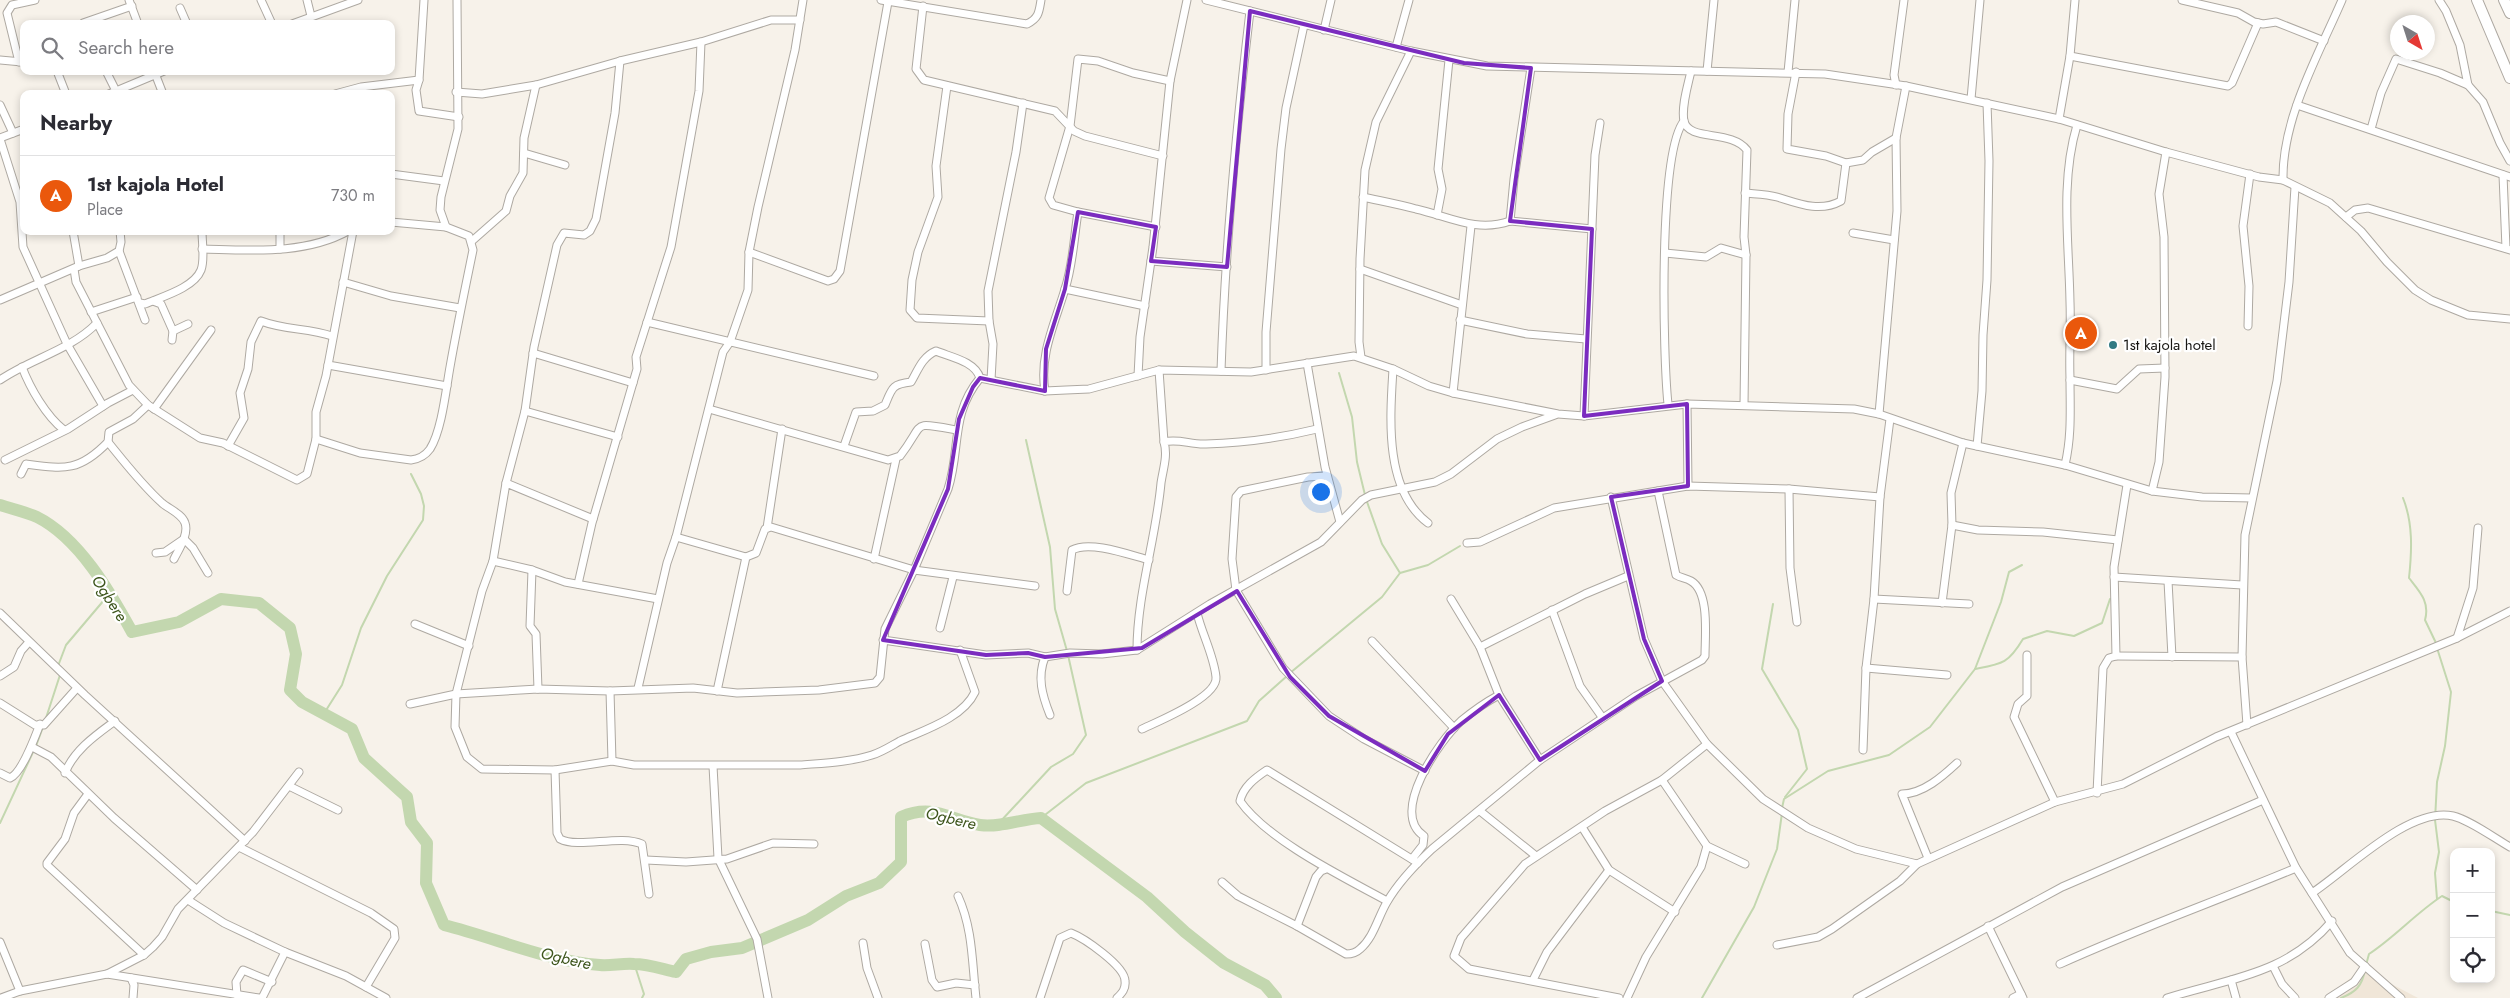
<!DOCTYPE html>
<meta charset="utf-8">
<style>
:root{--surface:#fff;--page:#f7f7f7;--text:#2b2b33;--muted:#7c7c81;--line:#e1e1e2;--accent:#ea580c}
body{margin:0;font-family:Jost,sans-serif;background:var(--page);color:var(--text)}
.controls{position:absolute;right:15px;bottom:15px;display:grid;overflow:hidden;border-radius:10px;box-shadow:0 2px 8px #0003}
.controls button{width:45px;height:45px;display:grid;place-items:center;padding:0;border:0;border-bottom:1px solid var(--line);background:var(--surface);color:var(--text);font:25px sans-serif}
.compass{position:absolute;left:2390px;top:15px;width:45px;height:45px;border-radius:50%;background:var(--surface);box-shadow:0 2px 8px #0003;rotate:141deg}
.you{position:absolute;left:1320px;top:491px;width:18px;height:18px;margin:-12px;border:4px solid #fff;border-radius:50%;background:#1a73e8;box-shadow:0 0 0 8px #1a73e833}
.badge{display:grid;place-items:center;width:32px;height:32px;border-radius:50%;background:var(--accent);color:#fff;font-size:16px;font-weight:700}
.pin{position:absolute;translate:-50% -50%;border:2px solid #fff;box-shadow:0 1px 5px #0006}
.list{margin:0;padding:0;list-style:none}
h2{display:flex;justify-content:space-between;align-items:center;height:65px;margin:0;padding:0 20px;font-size:21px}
h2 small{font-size:16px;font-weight:400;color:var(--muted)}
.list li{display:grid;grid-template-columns:32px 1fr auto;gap:15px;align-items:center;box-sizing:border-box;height:80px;padding:0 20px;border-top:1px solid var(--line)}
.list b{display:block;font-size:19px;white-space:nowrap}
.list p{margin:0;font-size:16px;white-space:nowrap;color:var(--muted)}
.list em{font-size:16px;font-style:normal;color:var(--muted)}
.icon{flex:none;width:28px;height:28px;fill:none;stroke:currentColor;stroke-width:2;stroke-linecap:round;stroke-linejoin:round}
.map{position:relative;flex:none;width:2510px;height:998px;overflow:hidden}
.search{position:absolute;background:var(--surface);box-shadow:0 2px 8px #0003;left:20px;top:20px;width:375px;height:55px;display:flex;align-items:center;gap:12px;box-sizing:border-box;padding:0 18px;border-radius:10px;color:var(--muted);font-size:19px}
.panel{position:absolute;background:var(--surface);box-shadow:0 2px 8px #0003;left:20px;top:90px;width:375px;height:145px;border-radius:10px}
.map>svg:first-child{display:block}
</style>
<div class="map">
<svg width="2510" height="998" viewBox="0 0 2510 998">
<rect width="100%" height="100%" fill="#f7f2ea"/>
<polygon fill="#f0e6d8" points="2363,969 2418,998 2324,998"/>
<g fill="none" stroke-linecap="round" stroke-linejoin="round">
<g stroke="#c3d7af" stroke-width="2">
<polyline points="1339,373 1352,417 1357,462 1365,495"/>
<polyline points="1026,440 1050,547 1055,609 1067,651"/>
<path d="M 2403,498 C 2413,523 2412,550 2409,578 C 2420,592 2430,602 2425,620 L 2436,643"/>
<polyline points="1366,499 1382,544 1400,573"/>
<polyline points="1773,604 1762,669 1798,730 1807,769 1785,797"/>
<polyline points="58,666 66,645 110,593"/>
<path d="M 1975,669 C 2002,664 2008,664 2023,639 L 2047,631 L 2074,636 L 2102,623 L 2110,599"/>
<polyline points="1290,673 1382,597 1400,573 1428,565 1460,546"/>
<polyline points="323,715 342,685 361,628 387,576 423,520 424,506 421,494 411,474"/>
<polyline points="46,718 60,675"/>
<polyline points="36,746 43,727"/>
<polyline points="1782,808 1784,799 1828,771 1889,755 1930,727 1975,669 2001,602 2009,572 2022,565"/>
<polyline points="1041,818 1086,783 1247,721 1259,701 1287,676"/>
<polyline points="0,823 34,750"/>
<polyline points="999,823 1051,767 1073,754 1086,735 1068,655"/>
<polyline points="2437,899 2435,873 2439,852 2435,820 2437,782 2445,746 2451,692 2437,648"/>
<polyline points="2491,911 2510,915"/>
<polyline points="634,963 644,994 642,998"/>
<path d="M 2366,965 L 2369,954 C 2395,937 2416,913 2442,896 L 2454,902"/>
<polyline points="1702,998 1754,907 1777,849 1782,813"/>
<path d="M 2341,998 C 2356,992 2362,986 2365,970"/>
</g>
<path stroke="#c3d7af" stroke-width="12" d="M 0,505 C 12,509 25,512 37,517 C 79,538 110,592 132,632 L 179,622 L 221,599 L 259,603 L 290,628 L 296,654 L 290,690 L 302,702 L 352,729 L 364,758 L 407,797 L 411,822 L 427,843 L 426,883 L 444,925 C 496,938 546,961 600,965 C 611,966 623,963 634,964 C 648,964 662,969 676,972 L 686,959 L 711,952 L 742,948 L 808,920 L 846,896 L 879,883 L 901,862 L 901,817 C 934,803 949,820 980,825 C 1000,828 1021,819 1041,818 L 1147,897 L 1185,932 L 1224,963 L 1265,985 L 1276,998"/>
<g stroke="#aea9a2" stroke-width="9">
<g id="minor">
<polyline points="129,0 138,24"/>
<polyline points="261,0 272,24"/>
<polyline points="307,0 311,16"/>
<polyline points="424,0 419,80 416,90 419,111 459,117"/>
<path d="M 881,0 L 1027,24 C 1039,18 1039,12 1041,0"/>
<polyline points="1206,0 1411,51 1487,66 1825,74 1906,86 2059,119 2166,152 2259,177 2283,180 2330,203 2361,231 2387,262 2415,290 2431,300 2468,315 2510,319"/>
<polyline points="2182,0 2238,13 2254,22 2263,24 2276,22 2324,41"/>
<polyline points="2439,0 2446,11 2460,45 2468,85 2483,102 2500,143 2510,161"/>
<polyline points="923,6 916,69 924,80 1055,111 1074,131 1085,136 1163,156"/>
<polyline points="180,8 187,24"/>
<polyline points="83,23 132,6"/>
<polyline points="292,24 358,0"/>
<polyline points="1324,30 1331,0"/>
<polyline points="1396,47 1409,0"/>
<polyline points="2070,56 2228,86 2232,83 2258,23"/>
<polyline points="0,60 22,62"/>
<polyline points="19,62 7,13 12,5 35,0"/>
<polyline points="57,71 66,94"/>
<polyline points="106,71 116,91"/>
<path d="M 1691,71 C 1688,85 1681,107 1684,121 C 1689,142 1731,129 1747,150 L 1744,237 L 1746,255 L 1744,405"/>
<polyline points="1707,71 1714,0"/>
<polyline points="1788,72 1795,0"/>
<polyline points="1796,72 1788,114 1787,149 1826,156 1846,163 1863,160 1872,152 1896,138"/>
<polyline points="156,76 163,94"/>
<polyline points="1896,85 1894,75 1904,0"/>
<polyline points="947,86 936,166 938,197 918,252 912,280 910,310 917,318 989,321"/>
<polyline points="456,92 482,94 536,85 620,61 701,42 771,20 800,20"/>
<polyline points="109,94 164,71"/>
<polyline points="335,94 361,87 419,80"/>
<polyline points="1971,99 1980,0"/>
<polyline points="0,105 13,133"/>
<polyline points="2297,105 2510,177"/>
<polyline points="2059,119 2070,56 2075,0"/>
<polyline points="2371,129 2381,93 2396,59 2440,73 2468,85"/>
<polyline points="0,138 24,129"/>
<polyline points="0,139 20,202 23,247 67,344 103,406"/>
<polyline points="524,153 565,165"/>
<polyline points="391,174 444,181"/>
<polyline points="2503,175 2506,248"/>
<path d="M 2283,180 C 2282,118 2318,56 2342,0"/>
<path d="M 1745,193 C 1755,194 1767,194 1777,197 C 1797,203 1819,213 1841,201 L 1846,163"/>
<path d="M 1363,197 C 1381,201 1398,204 1416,209 C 1448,216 1476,233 1510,221 L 1592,229"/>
<polyline points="1078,212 1156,227"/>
<polyline points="1437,215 1442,189 1438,169 1449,60"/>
<polyline points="2346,217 2355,210 2368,208 2510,250"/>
<polyline points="1510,221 1514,179 1531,68"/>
<polyline points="391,222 446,227"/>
<polyline points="73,231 79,266"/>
<polyline points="280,231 280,249"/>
<polyline points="1853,233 1894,240"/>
<polyline points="472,241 506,211 510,196 523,173 524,138 536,85"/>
<path d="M 202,249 C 250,250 305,255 348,231"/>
<polyline points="119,251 145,320"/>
<polyline points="749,252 828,281 834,279 840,271 888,2"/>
<polyline points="1665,253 1706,257 1721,248 1746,255"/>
<polyline points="1151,261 1227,267"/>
<polyline points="74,269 76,282 129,385 148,405 200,438 223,443 297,480 307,474 316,439 316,412 326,376 353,231"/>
<polyline points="1360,269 1462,305"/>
<polyline points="343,282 391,296 460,308"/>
<polyline points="1065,289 1145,306"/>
<polyline points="0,300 79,266 107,258 119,251 121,242 120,231"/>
<polyline points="153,301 161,304 173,331 172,340"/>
<path d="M 140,303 L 145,304 C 161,297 194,288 201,270 C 205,260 202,242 202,231"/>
<polyline points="91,312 137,297"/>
<polyline points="1460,320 1527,334 1586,339"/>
<polyline points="647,322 874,376"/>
<polyline points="2248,326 2249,286 2243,226 2250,174"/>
<polyline points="173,331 188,324"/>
<polyline points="533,353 633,383"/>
<polyline points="1361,357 1359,342 1360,259 1365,170 1376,122 1411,51"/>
<polyline points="1307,363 1325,467 1340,522"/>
<polyline points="328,365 447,386"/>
<path d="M 22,367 C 30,388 46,416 64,430"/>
<path d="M 1393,369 C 1390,418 1384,490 1428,523"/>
<polyline points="1159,370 1164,442"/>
<polyline points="1266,370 1266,332 1281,149 1286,108 1304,25"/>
<path d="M 1221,371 C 1225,251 1236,130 1250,11"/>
<polyline points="1138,376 1140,337 1153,247 1170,81 1187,0"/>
<polyline points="980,378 1045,391 1066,390 1089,389 1159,370 1251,372 1354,356 1393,369 1429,386 1453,393 1558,414 1584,416 1687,404 1854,409 1879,414 1963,443 2065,465 2152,491 2202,497 2252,498"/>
<path d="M 0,380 C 30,359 71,350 97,323"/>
<polyline points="991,380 993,344 989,321 988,291 1016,152 1023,103"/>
<polyline points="2070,380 2117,389 2139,369 2165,368"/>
<path d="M 1045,391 C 1039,355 1055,323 1065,289 C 1073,265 1074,237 1078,212 L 1053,205 L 1049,198 L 1070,126 L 1078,59 L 1098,61 L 1133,73 L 1170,81"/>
<polyline points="1453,393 1471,226"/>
<path d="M 1668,404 C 1663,356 1658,153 1684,121"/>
<polyline points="1687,404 1688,486"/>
<polyline points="154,409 211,330"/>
<path d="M 709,409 L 888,460 L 900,456 C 926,423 909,421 956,430"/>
<polyline points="525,411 618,437"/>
<polyline points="1879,414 1897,211 1896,138 1906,86"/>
<polyline points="1584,416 1595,155 1600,123"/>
<path d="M 316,439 L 360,453 L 411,460 C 419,459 425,456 430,449 C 442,430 446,389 450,367 C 457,327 465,289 473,250 L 469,236 L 446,227 L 440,210 L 441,197 L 458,129 L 457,0"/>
<path d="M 108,442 C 125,463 142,485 162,503 C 169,509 182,514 185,523 C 189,534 179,549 174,559"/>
<path d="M 228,446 L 244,418 L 240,393 L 248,369 L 251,342 L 261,321 C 284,330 308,328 332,336"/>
<path d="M 844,446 L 856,412 L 873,411 L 885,405 C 892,388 892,384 911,382 C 918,370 922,357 936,351 C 950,357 975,361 980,378"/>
<polyline points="1977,446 1982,391 1983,335 1987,280 1989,161 1987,103"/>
<polyline points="5,460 68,429 108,403 133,390"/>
<path d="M 2065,465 C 2072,435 2070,408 2070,378 C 2069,353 2071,328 2070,302 C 2069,243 2060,182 2077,125"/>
<path d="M 21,474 L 26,464 C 64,469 79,472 108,442 L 109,432 L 133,419 L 148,405"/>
<polyline points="1327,476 1308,477 1241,491 1236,497 1232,559 1236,590 1283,668 1329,716 1364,739 1425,771"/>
<polyline points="506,483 525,411 534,347 557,245 564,233 584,235 590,231 596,219 615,113 620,61"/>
<polyline points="1789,489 1790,568 1797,622"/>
<polyline points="2152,491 2159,462 2165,377 2164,237 2159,194 2166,152"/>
<polyline points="1611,497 1644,639 1662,681 1707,744 1763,799 1808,828 1856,849 1917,864 2055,802 2123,784 2216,737 2457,638 2510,611"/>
<path d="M 593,519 L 506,483 L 493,561 L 482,591 L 456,694 L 455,727 L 467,757 L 482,769 L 555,770 L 612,761 L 634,765 L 800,765 C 824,763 850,762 872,755 C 882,752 891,746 900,741 C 924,730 963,718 975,692 L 960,650"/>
<polyline points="1952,525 1978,530 2043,532 2118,540"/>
<polyline points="767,528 782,429"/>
<polyline points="676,537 746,557 756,553 765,529 771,527 914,570 1035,586"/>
<polyline points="1467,543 1480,542 1554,508 1688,486 1789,489 1880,497"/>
<polyline points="156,553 165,552 184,539 193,548 208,573"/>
<polyline points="874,559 896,459"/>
<polyline points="493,561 532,570 565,582 658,599"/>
<polyline points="532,570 530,626 536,634 538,689"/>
<polyline points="2114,577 2242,585"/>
<polyline points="2168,581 2172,657"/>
<polyline points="578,584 592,523 637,369 636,357 671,247 699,91 701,42"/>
<path d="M 1067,591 L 1072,550 C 1090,540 1130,555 1149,560"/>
<polyline points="1451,599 1480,647 1499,695 1540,760"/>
<polyline points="1874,599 1969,604"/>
<polyline points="1942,603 1952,525 1951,493 1963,443"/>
<polyline points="1552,610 1580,686 1602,717"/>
<polyline points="0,613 85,695 245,841"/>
<polyline points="415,624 469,646"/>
<polyline points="940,628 953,577"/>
<polyline points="2457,638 2473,588 2478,528"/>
<polyline points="883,640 986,655 1028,653 1045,657 1070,653 1102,654 1137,650 1210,604 1321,542 1362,500 1371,495 1435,482 1451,474 1497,439 1522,427 1555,415"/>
<polyline points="1372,641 1454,728"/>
<polyline points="1480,647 1585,594 1628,576"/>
<path d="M 1137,650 C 1137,594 1156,539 1161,483 C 1163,469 1168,456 1164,442 C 1178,438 1191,445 1206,444 C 1244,443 1280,438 1317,429"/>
<polyline points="2027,655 2027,696 2018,704 2014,717 2055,802"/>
<polyline points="2116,656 2242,657"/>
<path d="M 1045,657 C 1037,677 1042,695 1050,715"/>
<polyline points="1866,668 1947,675"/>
<polyline points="0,676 14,667 21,651 29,642"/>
<polyline points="638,688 667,563 676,537 723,352 730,342 748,290 749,252 758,207 795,50 803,0"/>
<polyline points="610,691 612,761"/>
<polyline points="717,691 746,557"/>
<polyline points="0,703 35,725 44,725 77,688"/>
<path d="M 410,704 L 456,694 L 538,689 L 610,691 L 693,688 L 737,693 L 819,690 L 875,683 L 880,677 L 885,629 L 914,570 L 948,489 C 961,449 950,414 980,378"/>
<polyline points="2247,725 2242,657 2245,535 2277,381 2289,282 2295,187"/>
<path d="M 1142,729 C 1159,721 1218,697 1216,677 C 1214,656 1202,634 1197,613"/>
<polyline points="2231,732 2296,868 2350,953 2401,998"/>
<polyline points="32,747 51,757 114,818 197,890"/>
<polyline points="1863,750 1866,668 1874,599 1880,497 1890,419"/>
<polyline points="713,766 718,858 757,939 768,998"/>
<path d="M 555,770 L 557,833 L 560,839 C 579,849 620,834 642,844 L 649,894"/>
<path d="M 0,773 L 10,778 C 22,773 35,737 40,724"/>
<path d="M 65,773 C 74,750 96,735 115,721"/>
<polyline points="1662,780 1707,846 1745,864"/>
<polyline points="289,786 338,810"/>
<polyline points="2097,793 2103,668 2109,658 2116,656 2114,567 2127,485"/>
<polyline points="88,794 74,813 65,839 47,863 47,865 144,955"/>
<polyline points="1480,811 1536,856"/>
<polyline points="1582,827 1609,870 1675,912"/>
<polyline points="239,847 371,913 394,929 395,938 366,987"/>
<path d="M 1928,858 L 1902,794 C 1923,794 1943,776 1957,763"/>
<path d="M 1412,859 L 1423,845 L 1424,836 C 1389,813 1439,741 1461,721 C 1473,711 1486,702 1499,695"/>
<polyline points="646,860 686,862 727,859 773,843 814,844"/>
<path d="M 1222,882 L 1238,896 L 1297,926 L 1346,954 C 1351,954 1356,953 1360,949 C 1374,937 1378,917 1387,902 C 1398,883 1416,864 1432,849 L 1540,760 L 1636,696 L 1702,660 L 1705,656 C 1705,636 1710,592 1691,581 C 1686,578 1681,578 1676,575 L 1658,491"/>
<path d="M 2312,893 C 2347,870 2410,806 2453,816 C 2470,820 2494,838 2510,847"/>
<path d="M 958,896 C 973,929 972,963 976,998"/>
<polyline points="188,900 224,923 285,952 346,976 386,998"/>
<path d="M 1387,901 C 1345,878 1267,840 1240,801 C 1243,787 1255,778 1267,770 L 1418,863"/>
<polyline points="1297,926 1316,877 1321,871 1326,869"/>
<polyline points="1988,926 2023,998"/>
<polyline points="0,942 20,991"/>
<polyline points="863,943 867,968 878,998"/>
<polyline points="925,944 932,980 937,987 956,983 975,985"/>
<polyline points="1777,945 1818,937 1832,929 1900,881 1917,864"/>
<path d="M 2060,964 C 2137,929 2217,901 2296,868"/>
<polyline points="2273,966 2282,984 2295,998"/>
<polyline points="107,974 144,955 153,947 162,937 178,909 253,832 299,772"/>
<polyline points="131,978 134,985 133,998"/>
<polyline points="1533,980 1547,952 1609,870"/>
<polyline points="2231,980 2236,998"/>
<polyline points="237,995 236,982 243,970 272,982"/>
<polyline points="1,998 20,991 107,974 259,998"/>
<polyline points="262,998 285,952"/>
<path d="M 1040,998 L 1060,938 L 1071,933 C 1084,938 1125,966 1125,981 C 1126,989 1122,993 1117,998"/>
<polyline points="1619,998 1469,969 1454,956 1461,938 1525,864 1605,811 1662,780 1707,744"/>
<polyline points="1627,998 1646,957 1701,867 1707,846"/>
<polyline points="1857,998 2062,887 2263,800"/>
<polyline points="2013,998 2021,994"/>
<path d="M 2167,998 C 2230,978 2286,975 2332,921"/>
<polyline points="2329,998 2354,982 2365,966"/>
</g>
</g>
<g stroke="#aea9a2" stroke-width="12">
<g id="highway">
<polyline points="2477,0 2510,78"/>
<polyline points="2504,0 2510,13"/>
</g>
</g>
<use href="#minor" stroke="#fff" stroke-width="7"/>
<use href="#highway" stroke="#fff" stroke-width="10"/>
</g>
<path fill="none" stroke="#7b2cbf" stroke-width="4" stroke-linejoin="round" d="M 1250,11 L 1464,63 L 1531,68 L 1510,221 L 1592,229 L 1584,416 L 1687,404 L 1688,486 L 1611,497 L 1644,639 L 1662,681 L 1540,760 L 1499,695 L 1448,734 L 1425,771 L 1329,716 L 1290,677 L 1237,591 L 1142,648 L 1045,657 L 1028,653 L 986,655 L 883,640 L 948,489 L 959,419 L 973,387 L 980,378 L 1045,391 L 1046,349 L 1065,289 L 1078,212 L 1156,227 L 1151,261 L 1227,267 Z"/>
<circle fill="#327a83" stroke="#fff" stroke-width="2" cx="2113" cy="345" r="5"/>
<g text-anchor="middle" stroke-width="4.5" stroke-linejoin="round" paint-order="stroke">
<g font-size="15" fill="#181613" stroke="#fff" text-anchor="start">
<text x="2123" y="350">1st kajola hotel</text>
</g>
<g font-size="16" font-style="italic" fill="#3d551c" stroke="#fff">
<text transform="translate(110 598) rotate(57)" y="6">Ogbere</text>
<text transform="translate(951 818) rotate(13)" y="6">Ogbere</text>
<text transform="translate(566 958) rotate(13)" y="6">Ogbere</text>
</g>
</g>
</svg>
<div class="controls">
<button>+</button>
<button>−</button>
<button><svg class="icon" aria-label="locate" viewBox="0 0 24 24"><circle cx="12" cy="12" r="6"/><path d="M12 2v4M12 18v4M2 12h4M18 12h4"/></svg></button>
</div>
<svg class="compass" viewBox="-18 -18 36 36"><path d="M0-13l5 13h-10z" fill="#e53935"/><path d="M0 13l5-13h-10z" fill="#7c7c81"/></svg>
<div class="you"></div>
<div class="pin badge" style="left:2081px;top:333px">A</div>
<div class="search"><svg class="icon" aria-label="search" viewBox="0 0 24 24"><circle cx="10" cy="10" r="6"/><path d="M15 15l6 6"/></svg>Search here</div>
<section class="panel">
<h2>Nearby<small></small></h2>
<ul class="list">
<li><span class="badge">A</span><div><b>1st kajola Hotel</b><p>Place</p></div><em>730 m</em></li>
</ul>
</section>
</div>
